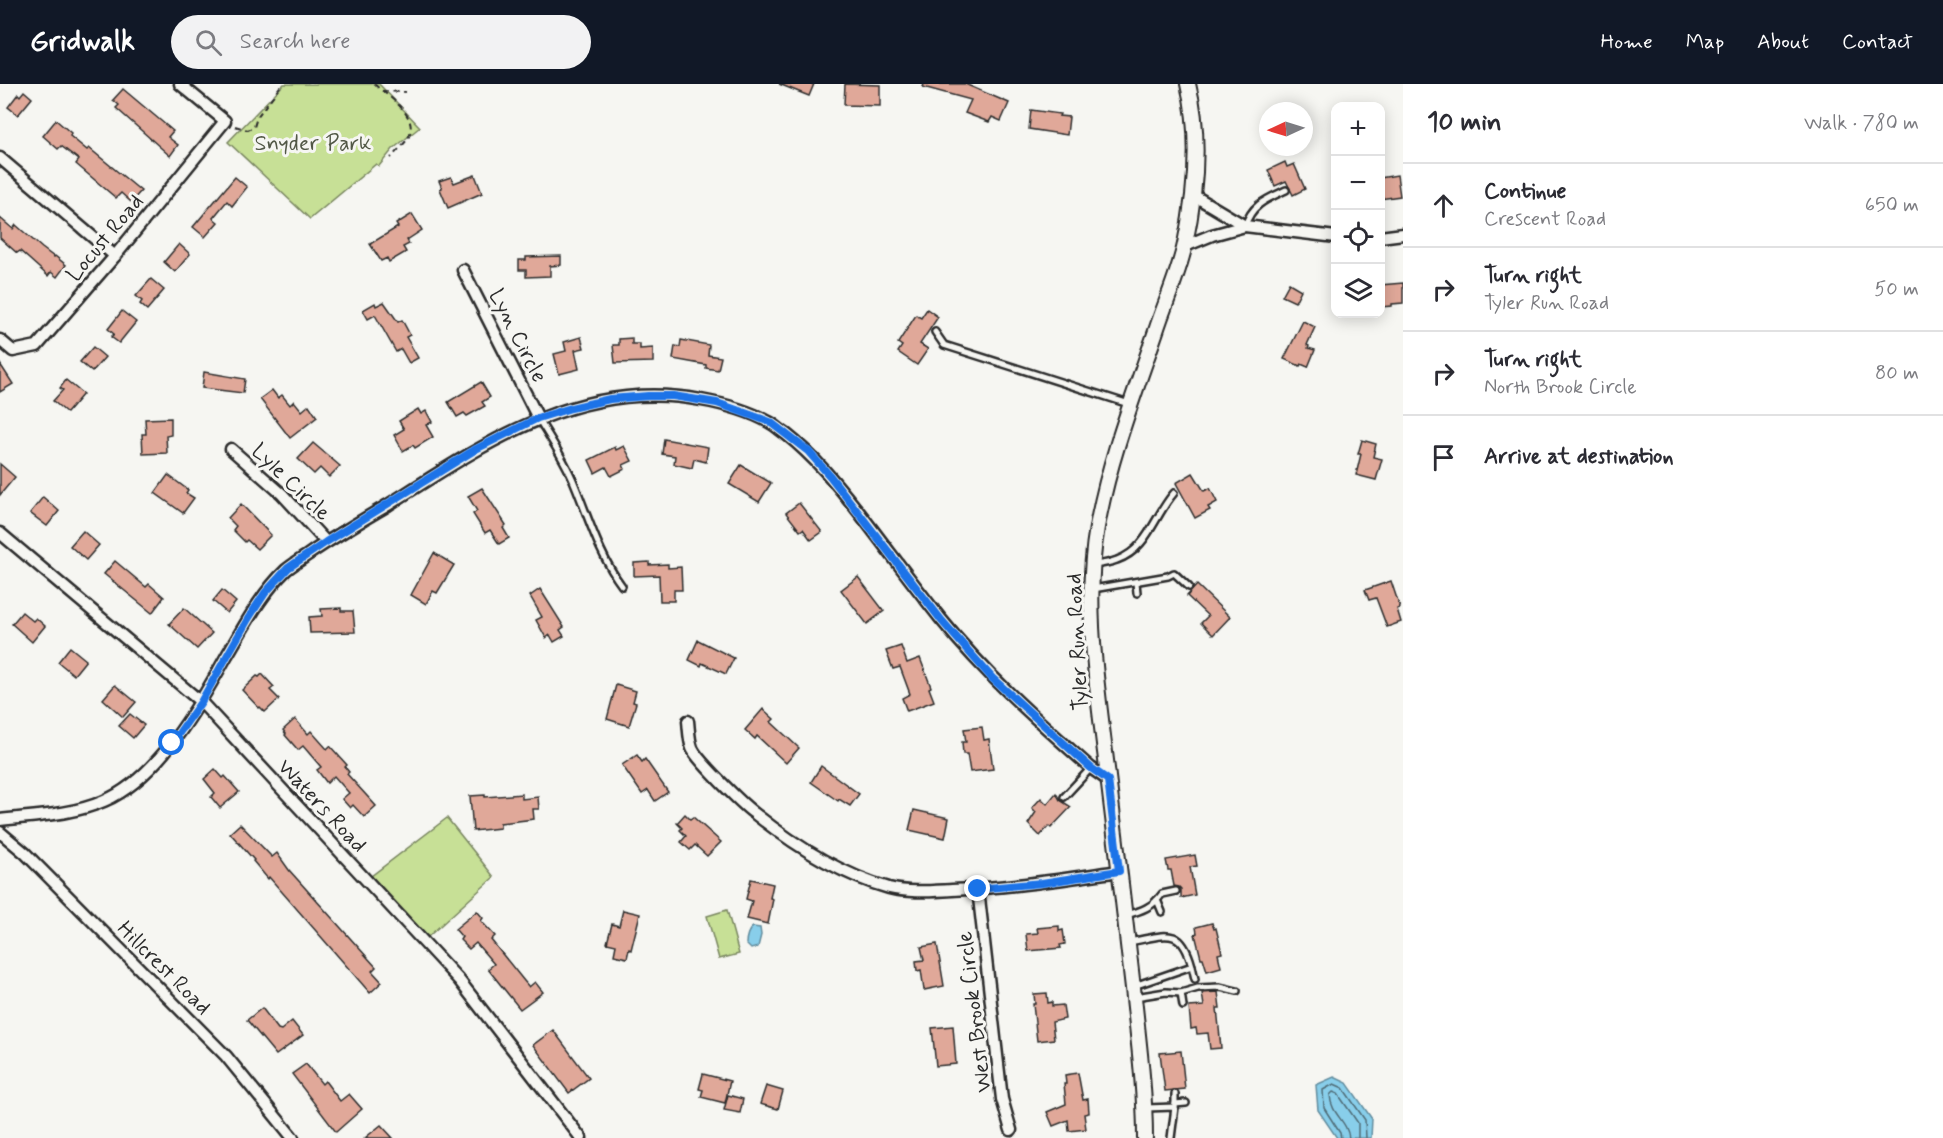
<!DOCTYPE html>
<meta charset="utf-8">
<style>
:root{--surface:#fff;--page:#f2f2f3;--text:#2b2b33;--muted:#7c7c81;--line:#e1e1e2;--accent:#111827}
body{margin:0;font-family:Mynerve,sans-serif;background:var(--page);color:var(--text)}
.controls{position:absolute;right:18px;top:18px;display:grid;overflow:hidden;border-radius:12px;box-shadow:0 3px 15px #0003}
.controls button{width:54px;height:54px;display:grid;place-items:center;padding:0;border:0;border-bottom:2px solid var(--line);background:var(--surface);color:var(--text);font:30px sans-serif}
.compass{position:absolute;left:1259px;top:18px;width:54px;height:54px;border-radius:50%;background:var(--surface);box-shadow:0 3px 15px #0003;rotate:266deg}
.stop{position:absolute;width:18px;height:18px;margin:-14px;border:4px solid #1a73e8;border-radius:50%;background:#fff}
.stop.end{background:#1a73e8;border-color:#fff;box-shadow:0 2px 6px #0008}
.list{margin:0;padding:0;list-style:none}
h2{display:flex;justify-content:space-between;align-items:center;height:78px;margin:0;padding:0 24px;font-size:26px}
h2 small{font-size:20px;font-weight:400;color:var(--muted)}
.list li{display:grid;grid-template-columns:39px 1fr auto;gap:18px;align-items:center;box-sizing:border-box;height:84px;padding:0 24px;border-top:2px solid var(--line)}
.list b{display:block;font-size:22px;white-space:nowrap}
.list p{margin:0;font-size:20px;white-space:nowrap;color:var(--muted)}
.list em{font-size:20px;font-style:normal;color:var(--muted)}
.icon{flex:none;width:33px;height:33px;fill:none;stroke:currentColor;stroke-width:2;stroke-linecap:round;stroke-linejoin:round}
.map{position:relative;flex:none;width:1403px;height:1054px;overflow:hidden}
header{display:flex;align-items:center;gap:36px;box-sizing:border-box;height:84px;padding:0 30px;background:var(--accent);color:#fff}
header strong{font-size:28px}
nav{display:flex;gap:33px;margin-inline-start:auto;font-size:21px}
.search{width:420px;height:54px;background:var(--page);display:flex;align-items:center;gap:15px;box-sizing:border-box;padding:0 21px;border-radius:33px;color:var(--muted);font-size:22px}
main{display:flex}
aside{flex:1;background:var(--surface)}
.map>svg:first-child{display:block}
</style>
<header>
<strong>Gridwalk</strong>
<div class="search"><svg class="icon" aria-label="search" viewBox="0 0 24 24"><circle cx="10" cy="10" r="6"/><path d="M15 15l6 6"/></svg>Search here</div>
<nav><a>Home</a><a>Map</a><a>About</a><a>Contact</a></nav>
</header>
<main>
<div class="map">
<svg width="1403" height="1054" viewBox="0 0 1403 1054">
<rect width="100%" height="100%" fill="#f6f6f2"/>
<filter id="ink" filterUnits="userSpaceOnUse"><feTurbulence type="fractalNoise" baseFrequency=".0167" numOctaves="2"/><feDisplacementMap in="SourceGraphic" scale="12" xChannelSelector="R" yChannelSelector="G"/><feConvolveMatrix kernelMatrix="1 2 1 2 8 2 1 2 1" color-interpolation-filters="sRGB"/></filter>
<g filter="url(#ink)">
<g fill="#c7e096" stroke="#798660" stroke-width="1.5">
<polygon points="284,0 379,0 420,43 393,65 379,82 376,80 310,135 228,58"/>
<polygon points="447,734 494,793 419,861 366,796"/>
<polygon points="727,826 739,870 719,875 707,832"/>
</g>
<g fill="#88ceea" stroke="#638d9e" stroke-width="1.5">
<path d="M 753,843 L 760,844 L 761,851 L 758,863 L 751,865 L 746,860 C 746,854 748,846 753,843 Z"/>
<polygon points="1334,993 1347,999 1372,1035 1371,1054 1337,1054 1318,1026 1316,1001"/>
</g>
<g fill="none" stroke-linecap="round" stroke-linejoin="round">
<g stroke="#506c77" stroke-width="1.5">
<polyline points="1341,1054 1340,1049 1324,1024 1323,1006 1334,1000 1343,1004 1365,1036 1366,1054"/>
<path d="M 1349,1054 C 1347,1036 1331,1031 1330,1011 L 1333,1008 L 1338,1010 L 1358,1039 L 1358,1054"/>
</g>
</g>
<g fill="#e0a899" stroke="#2b2b2b" stroke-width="1.5">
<polygon points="779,0 814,0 809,12"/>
<polygon points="845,0 880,1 880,22 844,21"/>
<polygon points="924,0 965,0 1009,19 1001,37 992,33 989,38 965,29 971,16 923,3"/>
<polygon points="123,5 173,47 168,53 178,61 170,72 116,24 119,21 113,16"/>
<polygon points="24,7 32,14 18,31 8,23 18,10 20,12"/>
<polygon points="1031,26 1060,30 1059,32 1069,33 1067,51 1029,45"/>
<polygon points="56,36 71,49 70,52 87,66 89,64 141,107 131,118 121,109 116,114 76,80 79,76 61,62 58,65 43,52"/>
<polygon points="1285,78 1287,83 1294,80 1305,105 1293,111 1286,97 1275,102 1268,86"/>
<polygon points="475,91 482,109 448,124 440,105 442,104 439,97 451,93 454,99"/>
<polygon points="1397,91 1400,112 1380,115 1380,94"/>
<polygon points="235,93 247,103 232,122 227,117 213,134 218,138 205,153 193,143"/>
<polygon points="412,130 422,146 407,156 409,160 403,163 406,168 389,178 387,174 381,177 370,160 398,143 396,140"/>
<polygon points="0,134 13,145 16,141 42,164 54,173 55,172 66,181 57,193 51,188 48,192 20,167 17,169 0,154"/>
<polygon points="179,160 190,170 175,188 164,178"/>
<polygon points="561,172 561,181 550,182 550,192 526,193 526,186 519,186 519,176 526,176 526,173"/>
<polygon points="151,195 164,206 147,226 140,220 142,217 136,212"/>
<polygon points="1289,199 1301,206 1295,218 1282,212"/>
<polygon points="1403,199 1403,219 1392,220 1392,222 1380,223 1380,201"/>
<polygon points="384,218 398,238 402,236 410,251 406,253 418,274 409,279 401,265 396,268 375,231 368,235 363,226 375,219 376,222"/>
<polygon points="927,225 938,233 920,260 928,265 917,281 898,268 902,262 898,259 916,231 921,234"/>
<polygon points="122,227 136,238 119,259 111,253 114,250 108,245"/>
<polygon points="1303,237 1315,243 1307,261 1309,262 1308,264 1315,266 1308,283 1301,280 1300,282 1284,275"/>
<polygon points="581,253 584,264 575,266 579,285 559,290 554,270 566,267 564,258"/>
<polygon points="632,254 632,260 640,260 640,265 653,264 653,278 615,279 613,261 619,261 619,255"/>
<polygon points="681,256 709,261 708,271 721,273 718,286 706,284 706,281 673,275 675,262 680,263"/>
<polygon points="93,263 105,273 92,288 80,278"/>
<polygon points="0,280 13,300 0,308"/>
<polygon points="204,288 245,295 243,309 202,304"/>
<polygon points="66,296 83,310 67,329 53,317 63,306 60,304"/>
<polygon points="481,298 490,313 482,318 485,322 467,332 464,329 457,333 448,318"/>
<polygon points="272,306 278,314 282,311 290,321 294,317 302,327 309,321 317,333 290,354 260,315"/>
<polygon points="418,325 421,330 426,327 432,338 426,341 433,353 415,364 413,361 403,367 394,351 404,345 399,337"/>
<polygon points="171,334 171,351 166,352 167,369 143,370 142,350 146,350 145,335"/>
<polygon points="664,355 708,363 706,378 694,375 692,384 674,380 675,372 662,370"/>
<polygon points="1362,356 1376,360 1373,373 1382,375 1376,396 1356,391 1361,370 1358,370"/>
<polygon points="313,359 340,382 329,393 320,384 314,390 298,375"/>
<polygon points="624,362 632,377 623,381 625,385 611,392 606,383 595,389 589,376 615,363 616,366"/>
<polygon points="0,380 15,393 0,411"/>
<polygon points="741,381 771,399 759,418 729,400"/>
<polygon points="1193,389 1204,407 1210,404 1217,418 1208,423 1210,426 1195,434 1176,399"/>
<polygon points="168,391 188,406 186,409 194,414 183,429 155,409"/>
<polygon points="482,404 506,441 503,444 509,454 499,460 490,446 485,449 473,430 477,427 468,412"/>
<polygon points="43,413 59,427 47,442 30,429"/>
<polygon points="799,419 822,448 811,456 803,445 800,447 786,429"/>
<polygon points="241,420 271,451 257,465 247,456 245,458 233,446 236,442 228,434"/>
<polygon points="83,447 99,461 86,476 70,462"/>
<polygon points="434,469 454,481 437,509 433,507 426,520 411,511"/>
<polygon points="115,477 146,503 149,500 164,513 152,529 104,490"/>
<polygon points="649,478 649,481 668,480 668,484 681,483 682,506 674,506 674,517 660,517 659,491 634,492 634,479"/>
<polygon points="858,493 884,527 867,540 841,506"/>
<polygon points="1391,497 1400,524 1397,525 1401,538 1387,543 1376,514 1369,516 1365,506"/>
<polygon points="1197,501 1230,533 1213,551 1201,539 1208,532 1187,512"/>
<polygon points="540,505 564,543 560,546 564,552 554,558 550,551 546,554 536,536 542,533 530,512"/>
<polygon points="222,506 236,518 227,529 213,517"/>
<polygon points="184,524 212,549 197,565 169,540"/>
<polygon points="341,524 341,527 353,527 355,548 310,549 309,533 322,532 321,525"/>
<polygon points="22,528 33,537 36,534 45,542 32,558 12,540"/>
<polygon points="698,556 734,574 726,590 702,579 701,582 689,576"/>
<polygon points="901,562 907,579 920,574 931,603 929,604 934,617 907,627 902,614 910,610 900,583 893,585 886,567"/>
<polygon points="70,563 86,576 74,591 58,578"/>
<polygon points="262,590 274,603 270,606 279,615 265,628 260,623 259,624 242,606 257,592 259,593"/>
<polygon points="115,601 136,618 123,633 103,615"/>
<polygon points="616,601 636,607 633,618 636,619 629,642 607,635"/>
<polygon points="763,625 774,635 771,638 799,664 786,679 757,652 755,655 745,646"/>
<polygon points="130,630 144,641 133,654 119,642"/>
<polygon points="295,635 308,650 311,647 327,665 330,662 347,681 345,683 349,688 347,690 376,722 364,733 353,721 350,724 342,715 349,709 334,692 327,699 317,686 321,683 303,662 298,666 285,651 286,650 283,646"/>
<polygon points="982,643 984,656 989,655 993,685 970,688 967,670 963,670 962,658 966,658 964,645"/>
<polygon points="637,671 642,678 645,675 668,708 655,717 648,706 642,710 622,681"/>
<polygon points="821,682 859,710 850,722 839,715 838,717 811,698"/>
<polygon points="215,685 223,694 225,692 239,708 220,724 211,713 215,709 204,695"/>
<polygon points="1056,709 1060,716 1071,723 1051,744 1049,742 1040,752 1028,740 1036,728 1032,724 1041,714 1047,720"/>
<polygon points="522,710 522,715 538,713 539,725 533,725 534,735 500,739 500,744 473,747 470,712 485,711 485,713"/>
<polygon points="914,726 949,734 945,754 909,746"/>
<polygon points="685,730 690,735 693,733 721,758 707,772 695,761 690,766 681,758 686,752 680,746 682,744 677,739"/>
<polygon points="240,740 272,773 277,769 289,786 376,883 372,887 382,898 370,909 269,793 268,795 253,777 254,776 230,749"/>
<polygon points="1195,771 1197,782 1190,783 1195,811 1181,814 1181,805 1179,803 1174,802 1171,786 1168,786 1166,776"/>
<polygon points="751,795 773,800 770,814 773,815 768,840 747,835 752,817 746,815"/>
<polygon points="623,826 640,830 631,866 629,865 627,874 614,871 616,861 607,859 612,840 619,842"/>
<polygon points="477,827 483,834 481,837 495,852 491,856 524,897 529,903 535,898 543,908 520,925 488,885 494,880 476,859 469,865 460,856 462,853 455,845"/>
<polygon points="1212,839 1214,845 1216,844 1222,869 1218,870 1221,883 1207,887 1203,874 1201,874 1195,850 1197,849 1196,843"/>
<polygon points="1059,842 1059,847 1063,846 1065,860 1060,861 1061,864 1028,867 1026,850 1038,849 1037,844"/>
<polygon points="937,860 944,902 924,906 921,886 917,887 916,877 924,876 921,863"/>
<polygon points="1218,908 1220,924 1217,924 1221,964 1210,965 1208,949 1197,950 1196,944 1191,945 1189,923 1204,922 1202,909"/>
<polygon points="1047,909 1048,919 1052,918 1052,922 1063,921 1065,935 1052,938 1054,955 1037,957 1033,920 1035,920 1034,910"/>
<polygon points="262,924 278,945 281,946 292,937 303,951 276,971 247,936"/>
<polygon points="953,942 956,980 936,982 932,944"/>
<polygon points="553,946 589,994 569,1009 533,961"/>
<polygon points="1181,967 1185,1005 1165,1007 1160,969"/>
<polygon points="306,980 322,1000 325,997 340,1017 349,1010 362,1025 336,1048 292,990"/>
<polygon points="1078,989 1083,1016 1088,1015 1089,1029 1084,1030 1086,1045 1069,1047 1068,1036 1053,1042 1047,1028 1066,1020 1064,1000 1066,1000 1065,991"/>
<polygon points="703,990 730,997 725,1019 701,1013 703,1006 699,1005"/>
<polygon points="766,1002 783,1007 778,1025 760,1020"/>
<polygon points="728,1011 743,1015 740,1029 724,1026"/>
<polygon points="381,1041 393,1054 365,1054"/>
</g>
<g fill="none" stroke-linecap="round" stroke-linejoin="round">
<g stroke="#2b2b2b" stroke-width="10">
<g id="service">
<path d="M 1245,142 C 1252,120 1267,115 1286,106"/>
<polyline points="935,248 944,261 1129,320"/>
<path d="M 539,336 C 552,357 566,378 575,401 C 589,435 600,473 622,502"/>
<path d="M 1094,481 C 1102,480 1110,479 1117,476 C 1148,465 1154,432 1174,409"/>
<polyline points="1136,498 1137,509"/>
<polyline points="1093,505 1168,492 1174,489 1189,503"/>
<polyline points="1064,713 1091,684"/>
<polyline points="1157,816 1162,828"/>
<path d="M 1126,831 C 1141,827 1153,823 1162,810 L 1176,807"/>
<path d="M 1129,858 C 1164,852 1181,840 1192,882 L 1134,902"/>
<polyline points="1192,882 1195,895"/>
<polyline points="1181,909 1183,922"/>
<polyline points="1135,913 1166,908 1181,909 1198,904 1220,903 1237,907"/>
<polyline points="1175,1010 1175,1023"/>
<polyline points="1175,1020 1186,1019"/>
<polyline points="1146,1024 1175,1023 1171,1054"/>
</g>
</g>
<g stroke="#2b2b2b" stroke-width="15">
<g id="minor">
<polyline points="0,74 115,172"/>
<polyline points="1193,111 1245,142 1336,153"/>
<polyline points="1380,153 1403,150"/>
<polyline points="1185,162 1212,151 1245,142"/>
<polyline points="463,186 538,334"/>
<polyline points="0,256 13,267 37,262 115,172 225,37 180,0"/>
<polyline points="231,365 282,410 326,458"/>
<polyline points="0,449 201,618 459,896 581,1054"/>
<path d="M 688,637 C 689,646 689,656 692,664 C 696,675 743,721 754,729 C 794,761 839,790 889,804 C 909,809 931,807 952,806 C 1008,804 1063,795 1119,787"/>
<path d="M 0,736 C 34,732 72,731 104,717 C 158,694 199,622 226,573 C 244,543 260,511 286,486 C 293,480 302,475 309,470 C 335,452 361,437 388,421 C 484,360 581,293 701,316 C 724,320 749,327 769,338 C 775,341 780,346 786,350 C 815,373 835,398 858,427 C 886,463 912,499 940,534 C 985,590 1038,637 1091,684 L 1108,696"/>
<polyline points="0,748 25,769 226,972 293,1054"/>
<polyline points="978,805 1002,1015 1011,1046"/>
</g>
</g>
<g stroke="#2b2b2b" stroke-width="18">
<path id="tertiary" d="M 1145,1054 C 1145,1004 1138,954 1133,904 C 1124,825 1115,747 1105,668 C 1096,594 1084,517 1097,443 C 1109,376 1134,311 1156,247 C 1165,219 1179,189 1185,160 C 1196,108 1201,52 1188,0"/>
</g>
<g stroke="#2b2b2b" stroke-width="2" stroke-dasharray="6 4.5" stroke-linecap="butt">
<path d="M 374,0 C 389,13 422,33 407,56 C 402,62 396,68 391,74"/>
<polyline points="382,7 406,8"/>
<polyline points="235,42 248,46 254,43 257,33 282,0"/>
</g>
<use href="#service" stroke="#f6f6f2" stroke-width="5"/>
<use href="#minor" stroke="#f6f6f2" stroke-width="10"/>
<use href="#tertiary" stroke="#f6f6f2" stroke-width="14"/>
</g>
</g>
<g fill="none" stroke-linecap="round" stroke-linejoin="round" filter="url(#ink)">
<polyline stroke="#1a73e8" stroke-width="8" points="172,659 201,618 248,535 265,509 288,484 326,458 476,365 538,334 571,324 610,315 648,312 673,312 717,319 770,338 808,367 830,392 942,537 992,594 1091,684 1108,696 1119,787 1042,799 978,805"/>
</g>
<g text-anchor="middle" stroke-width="6" stroke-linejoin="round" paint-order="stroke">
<g font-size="22" fill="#525846" stroke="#f6f6f2">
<text x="313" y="66">Snyder Park</text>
</g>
<g font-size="22" fill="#2b2b2b" stroke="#f6f6f2">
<text transform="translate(104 153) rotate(-50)" y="8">Locust Road</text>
<text transform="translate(519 251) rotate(63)" y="8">Lyn Circle</text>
<text transform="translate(292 397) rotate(44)" y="8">Lyle Circle</text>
<text transform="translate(1076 558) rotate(-93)" y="8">Tyler Run Road</text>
<text transform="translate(323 721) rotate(47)" y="8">Waters Road</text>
<text transform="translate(165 883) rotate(45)" y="8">Hillcrest Road</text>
<text transform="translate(973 928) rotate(-97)" y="8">West Brook Circle</text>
</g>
</g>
</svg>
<div class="controls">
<button>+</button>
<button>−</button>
<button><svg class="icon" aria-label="locate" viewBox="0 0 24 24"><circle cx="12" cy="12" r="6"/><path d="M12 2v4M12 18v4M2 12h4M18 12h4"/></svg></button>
<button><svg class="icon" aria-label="layers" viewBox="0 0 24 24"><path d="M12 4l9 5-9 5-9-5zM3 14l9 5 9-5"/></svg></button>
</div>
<svg class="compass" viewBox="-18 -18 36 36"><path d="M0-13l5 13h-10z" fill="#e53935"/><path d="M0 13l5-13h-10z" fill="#7c7c81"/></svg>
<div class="stop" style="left:172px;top:659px"></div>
<div class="stop end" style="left:978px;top:805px"></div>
</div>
<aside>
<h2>10 min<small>Walk · 780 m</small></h2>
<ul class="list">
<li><svg class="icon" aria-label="ahead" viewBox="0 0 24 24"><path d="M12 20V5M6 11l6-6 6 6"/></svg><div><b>Continue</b><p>Crescent Road</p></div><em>650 m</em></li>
<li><svg class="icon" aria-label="right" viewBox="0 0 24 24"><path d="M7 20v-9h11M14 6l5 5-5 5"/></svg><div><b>Turn right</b><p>Tyler Run Road</p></div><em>50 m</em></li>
<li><svg class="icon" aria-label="right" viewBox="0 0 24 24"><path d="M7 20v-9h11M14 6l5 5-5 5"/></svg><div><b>Turn right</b><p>North Brook Circle</p></div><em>80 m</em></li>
<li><svg class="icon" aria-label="arrive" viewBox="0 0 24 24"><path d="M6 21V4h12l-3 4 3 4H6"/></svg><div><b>Arrive at destination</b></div></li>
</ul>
</aside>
</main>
